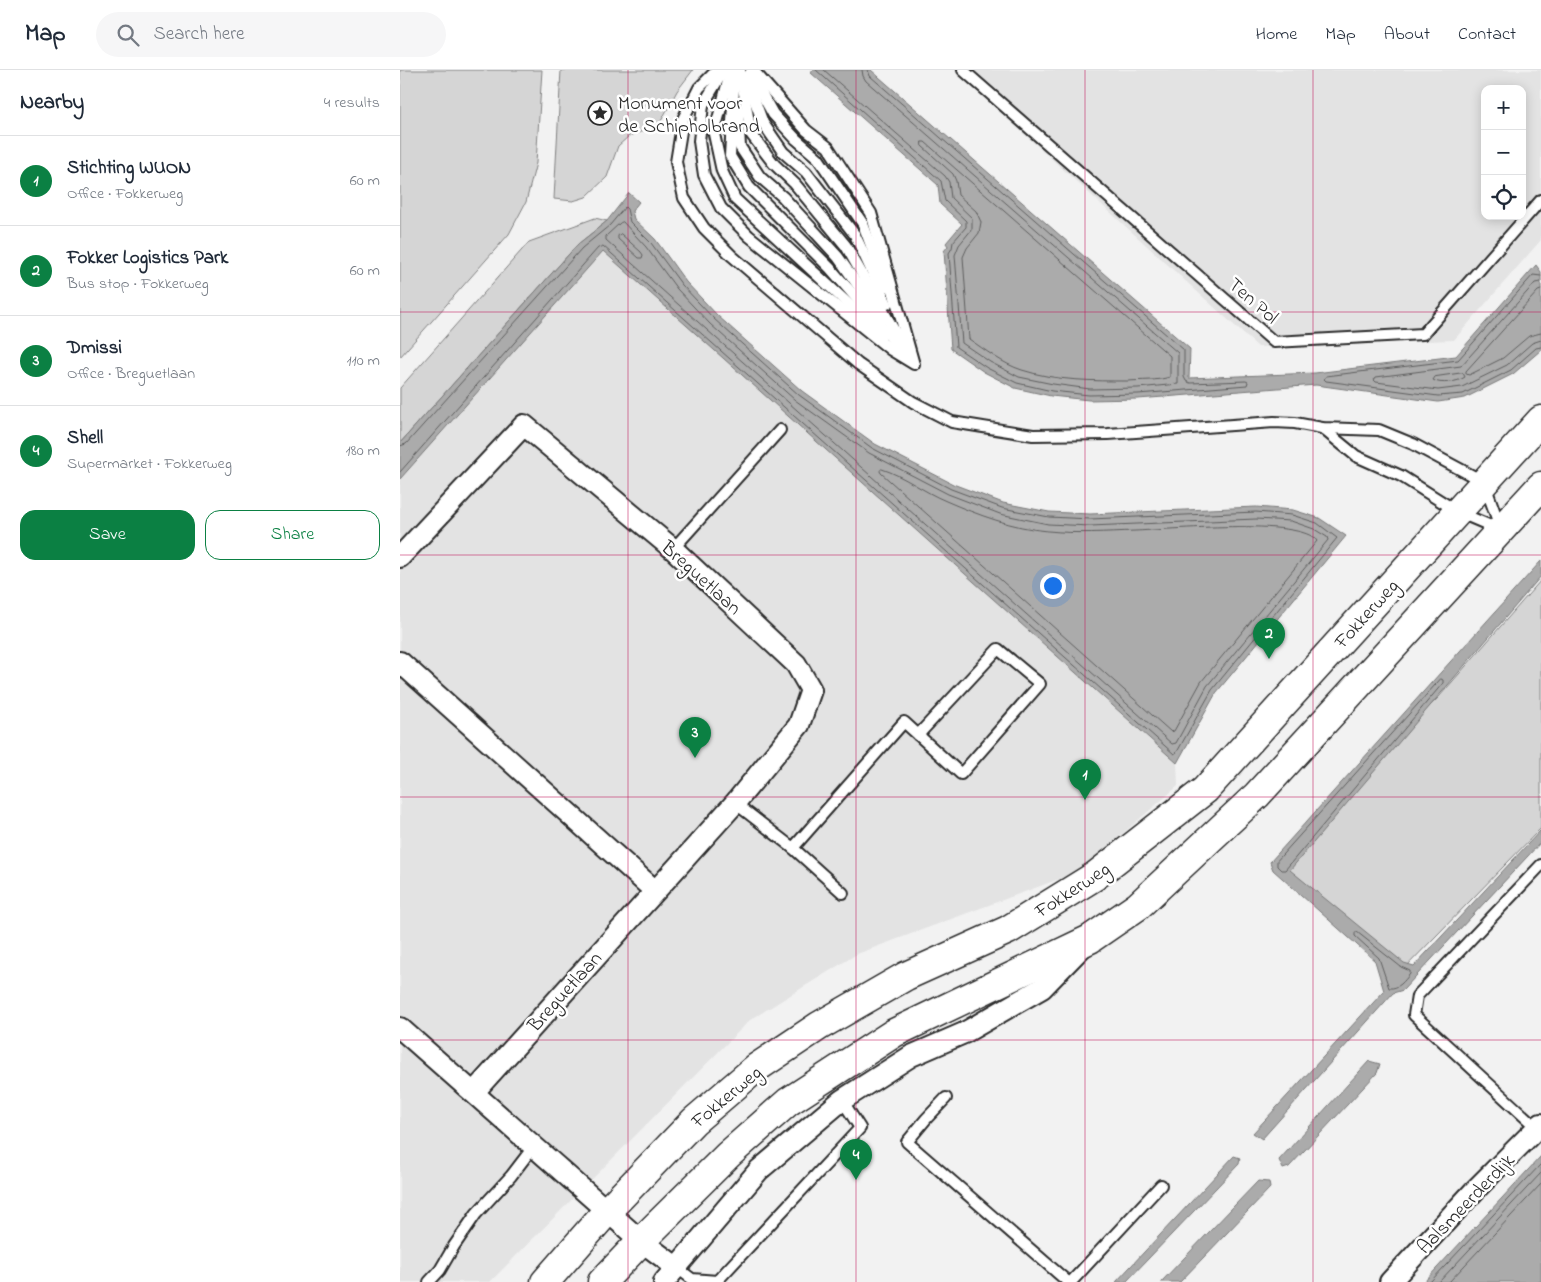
<!DOCTYPE html>
<meta charset="utf-8">
<style>
:root{--surface:#fff;--page:#f6f6f7;--text:#1f2937;--muted:#747a83;--line:#e0e1e3;--accent:#0b8043}
body{margin:0;font-family:"Indie Flower",sans-serif;background:var(--page);color:var(--text)}
.controls{position:absolute;right:15px;top:15px;display:grid;overflow:hidden;border-radius:10px;box-shadow:0 2px 12px #0003}
.controls button{width:45px;height:45px;display:grid;place-items:center;padding:0;border:0;border-bottom:1px solid var(--line);background:var(--surface);color:var(--text);font:25px sans-serif}
.you{position:absolute;left:652px;top:515px;width:18px;height:18px;margin:-12px;border:4px solid #fff;border-radius:50%;background:#1a73e8;box-shadow:0 0 0 8px #1a73e833}
.badge{display:grid;place-items:center;width:32px;height:32px;border-radius:50%;background:var(--accent);color:#fff;font-size:16px;font-weight:700}
.pin{position:absolute;translate:-50% -41px;filter:drop-shadow(0 1px 2px #0008)}
.pin::after{content:'';position:absolute;top:26px;width:18px;height:15px;background:inherit;clip-path:polygon(0 0,100% 0,50% 100%)}
.list{margin:0;padding:0;list-style:none}
h2{display:flex;justify-content:space-between;align-items:center;height:65px;margin:0;padding:0 20px;font-size:21px}
h2 small{font-size:16px;font-weight:400;color:var(--muted)}
.list li{display:grid;grid-template-columns:32px 1fr auto;gap:15px;align-items:center;box-sizing:border-box;height:90px;padding:0 20px;border-top:1px solid var(--line)}
.list b{display:block;font-size:19px;white-space:nowrap}
.list p{margin:0;font-size:16px;white-space:nowrap;color:var(--muted)}
.list em{font-size:16px;font-style:normal;color:var(--muted)}
.actions{display:flex;gap:10px;padding:15px 20px}
.actions a{flex:1;padding:11px 0;border:1px solid var(--accent);border-radius:15px;text-align:center;font-size:18px;color:var(--accent)}
.actions .main{background:var(--accent);color:#fff}
.icon{flex:none;width:28px;height:28px;fill:none;stroke:currentColor;stroke-width:2;stroke-linecap:round;stroke-linejoin:round}
.map{position:relative;flex:none;width:1141px;height:1212px;overflow:hidden}
header{display:flex;align-items:center;gap:30px;box-sizing:border-box;height:70px;padding:0 25px;background:var(--surface);border-bottom:1px solid var(--line)}
header strong{font-size:24px}
nav{display:flex;gap:28px;margin-inline-start:auto;font-size:18px}
.search{width:350px;height:45px;background:var(--page);display:flex;align-items:center;gap:12px;box-sizing:border-box;padding:0 18px;border-radius:28px;color:var(--muted);font-size:19px}
main{display:flex}
aside{flex:1;background:var(--surface)}
.map>svg:first-child{display:block}
</style>
<header>
<strong>Map</strong>
<div class="search"><svg class="icon" aria-label="search" viewBox="0 0 24 24"><circle cx="10" cy="10" r="6"/><path d="M15 15l6 6"/></svg>Search here</div>
<nav><a>Home</a><a>Map</a><a>About</a><a>Contact</a></nav>
</header>
<main>
<aside>
<h2>Nearby<small>4 results</small></h2>
<ul class="list">
<li><span class="badge">1</span><div><b>Stichting WUON</b><p>Office · Fokkerweg</p></div><em>60 m</em></li>
<li><span class="badge">2</span><div><b>Fokker Logistics Park</b><p>Bus stop · Fokkerweg</p></div><em>60 m</em></li>
<li><span class="badge">3</span><div><b>Dmissi</b><p>Office · Breguetlaan</p></div><em>110 m</em></li>
<li><span class="badge">4</span><div><b>Shell</b><p>Supermarket · Fokkerweg</p></div><em>180 m</em></li>
</ul>
<div class="actions"><a class="main">Save</a><a>Share</a></div>
</aside>
<div class="map">
<svg width="1141" height="1212" viewBox="0 0 1141 1212">
<rect width="100%" height="100%" fill="#f2f2f2"/>
<filter id="ink" filterUnits="userSpaceOnUse"><feTurbulence type="fractalNoise" baseFrequency=".02" numOctaves="2"/><feDisplacementMap in="SourceGraphic" scale="10" xChannelSelector="R" yChannelSelector="G"/><feConvolveMatrix kernelMatrix="1 2 1 2 8 2 1 2 1" color-interpolation-filters="sRGB"/></filter>
<g filter="url(#ink)">
<g fill="#e3e3e3" fill-rule="evenodd">
<path d="M 554,0 L 1141,0 L 1141,170 L 1054,270 L 858,277 ZM 1085,19 L 1122,19 L 1122,146 L 1085,146 Z"/>
<polygon points="203,180 777,693 778,716 678,802 457,884 350,950 90,1212 0,1212 0,409"/>
</g>
<g fill="#d5d5d5" stroke="#808080">
<polygon points="0,0 142,0 136,93 126,132 109,164 0,287"/>
<polygon points="161,0 293,0 277,21 260,53 252,58 229,66 218,76 207,107 186,127 173,131 154,129"/>
<polygon points="195,148 207,151 178,174 0,373 0,318 129,172"/>
<polygon points="1141,510 1141,758 1002,901 875,791 1039,627"/>
</g>
<g fill="#ababab" stroke="#787878">
<polygon points="413,0 471,0 790,279 789,308 915,303 1056,286 1136,195 1141,202 1141,280 1113,304 1065,328 1038,332 916,315 738,329 689,330 651,326 615,318 584,302 551,279 544,181 548,176 546,173 562,154 540,134 538,115 411,3"/>
<polygon points="229,123 239,132 232,141 234,149 255,169 286,212 318,246 402,321 475,374 553,414 603,433 649,442 690,444 856,437 893,440 919,448 946,466 816,623 777,693 203,181 0,409 0,373 178,174 207,151"/>
<polygon points="1141,491 1141,506 890,800 1004,893 1014,896 1141,760 1141,772 1003,920 993,923 862,1069 853,1063 984,921 975,891 873,800 870,792"/>
<polygon points="969,991 980,994 977,1003 889,1097 883,1099 879,1090"/>
<polygon points="834,1086 840,1088 839,1094 726,1212 716,1212"/>
<polygon points="1141,1086 1141,1212 1024,1212"/>
<polygon points="858,1111 869,1112 870,1118 780,1212 761,1212"/>
</g>
<g fill="none" stroke-linecap="round" stroke-linejoin="round">
<g stroke="#5e5e5e" stroke-width="1">
<polyline points="416,0 541,111 545,131 566,151 566,157 553,172 552,178 549,183 556,277 587,298 617,313 652,321 689,325 738,324 847,315 848,312 846,311 790,313 786,311 784,307 784,280 470,6 468,0"/>
<polyline points="424,0 545,106 549,112 551,128 572,148 572,159 559,175 555,185 562,273 590,292 619,307 653,314 690,319 738,318 778,314 778,283 466,11 463,6 462,0"/>
<path d="M 522,72 L 525,72 L 770,286 L 770,307 C 757,311 741,310 728,311 C 693,311 656,311 622,300 C 603,294 585,280 569,269 L 563,187 L 567,178 L 579,163 L 581,152 L 576,141 L 558,125 L 556,111 L 553,104 L 522,76 Z"/>
<polygon points="223,152 246,177 277,219 310,254 395,330 469,383 548,424 600,444 648,454 690,456 856,449 891,451 914,459 927,467 928,470 807,616 776,673 772,674 206,170 206,166 220,153"/>
<polygon points="221,164 241,182 243,185 242,188 239,188 218,169 218,166"/>
<polyline points="1141,206 1133,205 1058,290 926,306 924,309 926,311 1038,326 1063,324 1111,300 1136,278 1141,277"/>
<polyline points="1141,212 1135,213 1061,296 976,307 974,310 976,312 1038,320 1062,317 1107,295 1132,273 1141,270"/>
<polyline points="1141,220 1138,221 1066,301 1066,304 1069,305 1103,288 1129,266 1141,263"/>
<path d="M 1063,303 L 1065,307 C 1058,312 1040,315 1033,310 L 1035,307 Z"/>
<polyline points="0,376 6,374 182,178 210,155 225,137 227,139 230,152 251,173 282,215 314,249 399,325 472,378 551,419 602,438 649,447 690,449 856,442 892,445 917,453 937,468 812,620 777,682 774,684 203,176 198,178 0,402"/>
<path d="M 482,399 C 504,406 524,422 546,431 C 578,445 613,458 648,461 C 677,464 706,462 735,461 C 765,460 902,447 917,471 L 801,612 L 774,661 L 771,662 L 481,403 L 480,401 Z"/>
<polygon points="1041,609 1043,610 1043,613 885,800 881,800 877,796 877,791"/>
<path d="M 957,862 L 1001,897 L 1010,901 L 1010,904 C 1004,911 999,919 989,918 L 979,888 L 955,866 L 955,864 Z"/>
<polyline points="1030,1212 1141,1094"/>
<polyline points="1039,1212 1141,1103"/>
<polyline points="1049,1212 1141,1114"/>
</g>
<g stroke="#2b2b2b" stroke-width="14">
<g id="lane">
<polyline points="317,0 299,18 283,49 276,92 284,128 304,158 332,186 458,294 513,332 552,352 633,365 708,364 874,352 895,353 922,358 979,360 1013,374 1084,412 1100,457"/>
<polyline points="324,0 303,35 299,71 304,105 321,138 349,166 491,280 514,294"/>
<polyline points="331,0 314,64 322,101 335,129 482,265"/>
<polyline points="340,0 351,64 374,94 395,114 446,176 502,274"/>
<polyline points="353,0 406,60 428,77 471,143 513,291"/>
<polyline points="563,0 874,272 1023,264 1141,130"/>
<polyline points="335,1 330,86 349,117 430,198 507,286"/>
<polyline points="350,3 373,44 396,69 418,88 463,154 486,216"/>
<polyline points="346,7 363,53 383,82 406,102 455,165 487,234"/>
<polyline points="338,40 340,77 360,107 383,127 438,187 482,249"/>
<polyline points="922,358 956,386 1001,406 1058,442 1098,459"/>
<polyline points="273,479 380,360"/>
<polyline points="335,733 393,778 504,652 561,704 640,614 598,579 518,665"/>
<polyline points="393,778 443,823"/>
<polyline points="546,1028 526,1049 507,1072 668,1212"/>
<polyline points="1137,1058 1014,945 1017,926 1141,795"/>
<polyline points="276,1197 292,1209 317,1211 460,1058 442,1030"/>
<polyline points="29,1212 40,1200 54,1176 76,1144 111,1106 134,1076"/>
<polyline points="671,1212 761,1115"/>
</g>
</g>
<g stroke="#2b2b2b" stroke-width="24">
<g id="street">
<polyline points="0,487 124,355 273,479 396,594 411,620 399,655 335,733 74,1022"/>
<polyline points="0,592 254,820"/>
<polyline points="0,958 241,1171 276,1197"/>
<polyline points="264,1212 359,1100 442,1030 511,986 564,963 642,918 681,878"/>
<polyline points="990,1212 1075,1120 1141,1054"/>
</g>
</g>
<g stroke="#2b2b2b" stroke-width="31">
<g id="primary">
<polyline points="145,1212 208,1140 294,1051 356,998 419,956 506,906 608,860 695,806 805,720 1141,350"/>
<polyline points="202,1212 241,1171 328,1085 388,1032 494,963 690,869 738,836 857,725 1141,416"/>
</g>
</g>
<use href="#lane" stroke="#fff" stroke-width="10"/>
<use href="#street" stroke="#fff" stroke-width="20"/>
<use href="#primary" stroke="#fff" stroke-width="28"/>
</g>
</g>
<path fill="none" stroke="#c2185b" stroke-width="1" stroke-opacity="0.55" d="M 228,0 L 228,1212M 456,0 L 456,1212M 685,0 L 685,1212M 913,0 L 913,1212M 0,242 L 1141,242M 0,485 L 1141,485M 0,727 L 1141,727M 0,970 L 1141,970"/>
<defs>
<g id="sight-ring" transform="scale(1.25)"><circle r="9.5" fill="#fff" stroke="#2b2b2b" stroke-width="1.5"/><path d="M0-6L1.8-2.2L6-1.7L2.9 1.2L3.7 5.4L0 3.3L-3.7 5.4L-2.9 1.2L-6-1.7L-1.8-2.2Z" fill="#2b2b2b"/></g>
</defs>
<g fill-rule="evenodd">
<use href="#sight-ring" x="200" y="43"/>
</g>
<g text-anchor="middle" stroke-width="5" stroke-linejoin="round" paint-order="stroke">
<g font-size="20" fill="#2b2b2b" stroke="#fff" text-anchor="start">
<text x="218" y="39">Monument voor<tspan x="218" dy="23">de Schipholbrand</tspan></text>
</g>
<g font-size="20" fill="#2b2b2b" stroke="#fff">
<text transform="translate(854 230) rotate(41)" y="7">Ten Pol</text>
<text transform="translate(302 507) rotate(42)" y="7">Breguetlaan</text>
<text transform="translate(966 543) rotate(-48)" y="7">Fokkerweg</text>
<text transform="translate(672 819) rotate(-33)" y="7">Fokkerweg</text>
<text transform="translate(164 921) rotate(-48)" y="7">Breguetlaan</text>
<text transform="translate(326 1026) rotate(-40)" y="7">Fokkerweg</text>
<text transform="translate(1065 1133) rotate(-46)" y="7">Aalsmeerderdijk</text>
</g>
</g>
</svg>
<div class="controls">
<button>+</button>
<button>−</button>
<button><svg class="icon" aria-label="locate" viewBox="0 0 24 24"><circle cx="12" cy="12" r="6"/><path d="M12 2v4M12 18v4M2 12h4M18 12h4"/></svg></button>
</div>
<div class="you"></div>
<div class="pin badge" style="left:685px;top:730px">1</div>
<div class="pin badge" style="left:869px;top:589px">2</div>
<div class="pin badge" style="left:295px;top:688px">3</div>
<div class="pin badge" style="left:456px;top:1110px">4</div>
</div>
</main>
